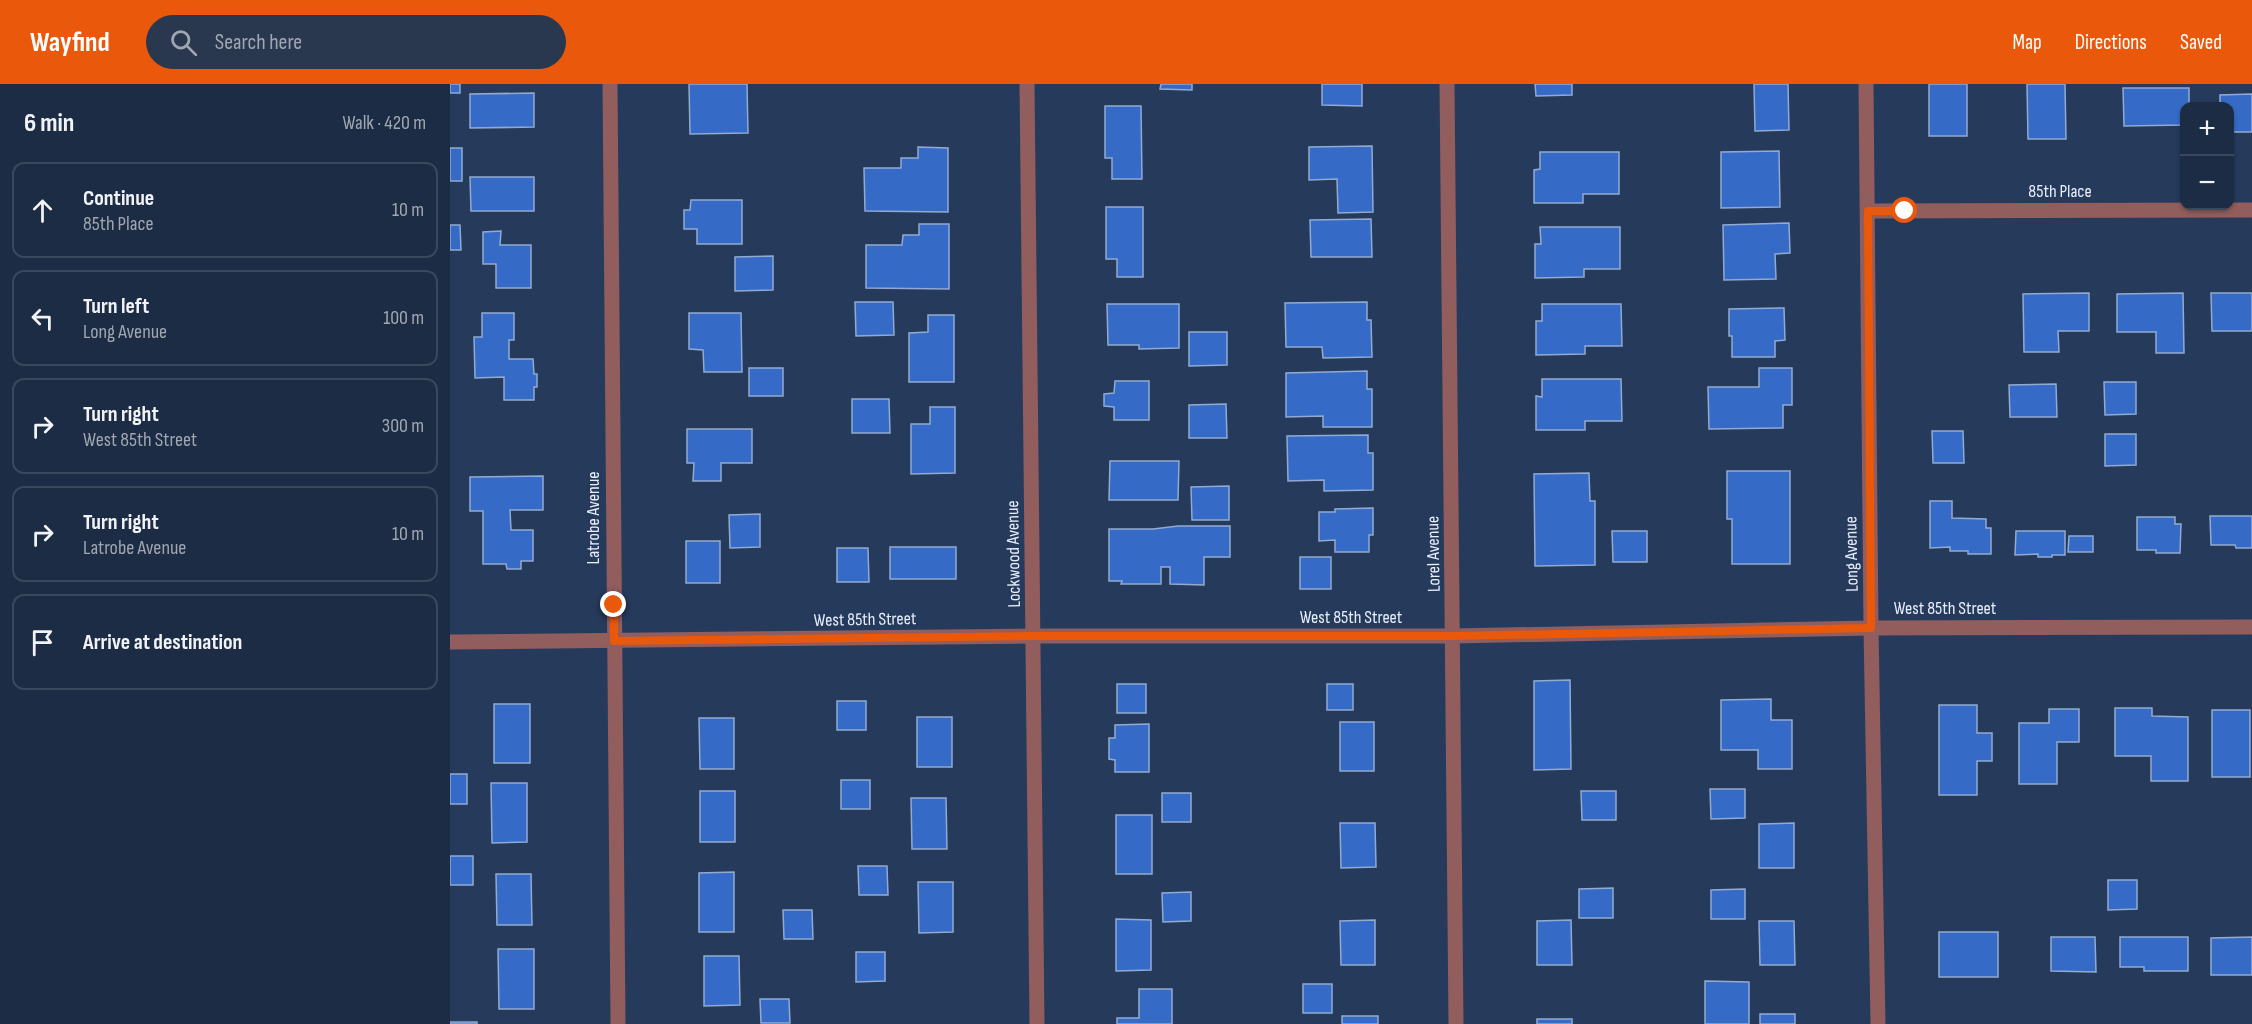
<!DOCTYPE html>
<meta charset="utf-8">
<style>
:root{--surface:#1c2c44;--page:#29384f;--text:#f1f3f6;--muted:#a0a7b2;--line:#3a485d;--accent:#ea580c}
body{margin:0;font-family:"Sofia Sans Condensed",sans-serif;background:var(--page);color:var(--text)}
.controls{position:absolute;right:18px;top:18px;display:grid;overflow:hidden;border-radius:12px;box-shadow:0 2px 4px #0004}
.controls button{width:54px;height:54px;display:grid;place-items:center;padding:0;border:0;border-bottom:2px solid var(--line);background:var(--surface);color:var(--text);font:30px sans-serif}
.stop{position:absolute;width:18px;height:18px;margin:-14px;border:4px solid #ea580c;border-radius:50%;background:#fff}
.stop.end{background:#ea580c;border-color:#fff;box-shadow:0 2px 6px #0008}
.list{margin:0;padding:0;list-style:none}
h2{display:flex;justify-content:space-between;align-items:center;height:78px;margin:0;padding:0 24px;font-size:26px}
h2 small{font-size:20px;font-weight:400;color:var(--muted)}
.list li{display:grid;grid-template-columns:39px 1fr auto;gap:18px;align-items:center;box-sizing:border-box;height:96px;margin:0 12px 12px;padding:0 12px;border:2px solid var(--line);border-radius:12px}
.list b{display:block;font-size:22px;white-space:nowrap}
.list p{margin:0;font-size:20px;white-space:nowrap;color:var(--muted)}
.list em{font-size:20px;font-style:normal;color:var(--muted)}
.icon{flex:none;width:33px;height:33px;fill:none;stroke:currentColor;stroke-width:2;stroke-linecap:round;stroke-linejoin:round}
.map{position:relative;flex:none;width:1802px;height:940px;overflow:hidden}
header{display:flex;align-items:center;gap:36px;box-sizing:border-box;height:84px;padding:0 30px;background:var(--accent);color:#fff}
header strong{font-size:28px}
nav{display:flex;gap:33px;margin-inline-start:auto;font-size:21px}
.search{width:420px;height:54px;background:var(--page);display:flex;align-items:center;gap:15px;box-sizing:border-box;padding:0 21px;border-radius:33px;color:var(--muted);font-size:22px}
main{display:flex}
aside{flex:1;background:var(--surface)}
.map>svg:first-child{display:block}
</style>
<header>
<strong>Wayfind</strong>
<div class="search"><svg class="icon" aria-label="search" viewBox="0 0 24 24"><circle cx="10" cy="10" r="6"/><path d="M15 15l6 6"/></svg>Search here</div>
<nav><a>Map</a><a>Directions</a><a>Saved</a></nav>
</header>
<main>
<aside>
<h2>6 min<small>Walk · 420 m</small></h2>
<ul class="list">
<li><svg class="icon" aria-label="ahead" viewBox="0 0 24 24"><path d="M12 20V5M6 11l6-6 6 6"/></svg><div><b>Continue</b><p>85th Place</p></div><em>10 m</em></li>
<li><svg class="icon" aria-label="left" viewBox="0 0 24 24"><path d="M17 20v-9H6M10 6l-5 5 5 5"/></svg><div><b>Turn left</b><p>Long Avenue</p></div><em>100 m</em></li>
<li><svg class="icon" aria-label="right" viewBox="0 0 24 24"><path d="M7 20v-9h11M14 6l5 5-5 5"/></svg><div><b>Turn right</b><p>West 85th Street</p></div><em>300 m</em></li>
<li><svg class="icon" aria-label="right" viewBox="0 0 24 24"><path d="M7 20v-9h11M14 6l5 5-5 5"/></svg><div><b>Turn right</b><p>Latrobe Avenue</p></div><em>10 m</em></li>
<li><svg class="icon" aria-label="arrive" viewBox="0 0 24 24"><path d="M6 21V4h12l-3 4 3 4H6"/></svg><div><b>Arrive at destination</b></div></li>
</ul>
</aside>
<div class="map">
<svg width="1802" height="940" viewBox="0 0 1802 940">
<rect width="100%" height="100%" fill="#263a5b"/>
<g fill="#356bc6" stroke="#92aad1" stroke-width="1.5">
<rect x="0" y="0" width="10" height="9"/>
<polygon points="239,0 297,0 298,49 240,50"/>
<polygon points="711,0 742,0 742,6 710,5"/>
<polygon points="872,0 912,0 912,22 872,21"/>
<polygon points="1085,0 1122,0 1122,11 1086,12"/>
<polygon points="1304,0 1338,0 1339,46 1305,47"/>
<rect x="1479" y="0" width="38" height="52"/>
<polygon points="1577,0 1615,0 1616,55 1578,55"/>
<polygon points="1673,4 1739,4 1739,22 1734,22 1734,41 1674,42"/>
<polygon points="84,9 84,43 20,44 20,10"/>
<polygon points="1802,10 1802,48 1780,48 1780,22 1770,22 1770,11"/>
<polygon points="655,22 691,22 692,95 662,95 662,74 655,74"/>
<polygon points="922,62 923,128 888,129 887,95 859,96 859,63"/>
<polygon points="468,63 498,64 498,128 415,127 414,84 451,84 451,74 468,74"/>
<rect x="0" y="64" width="12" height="33"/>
<polygon points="1329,67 1330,123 1271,124 1271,68"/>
<polygon points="1090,68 1169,68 1169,110 1133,110 1133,119 1084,119 1084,86 1090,85"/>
<polygon points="20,93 84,93 84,127 21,127"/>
<polygon points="241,116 292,116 292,160 247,160 247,145 234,145 234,126 240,126"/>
<polygon points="656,123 693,123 693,193 667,193 667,175 656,175"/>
<polygon points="921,135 922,173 861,173 860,136"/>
<polygon points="1339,139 1340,169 1325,170 1326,195 1274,196 1273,141"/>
<polygon points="469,140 499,140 499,205 416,204 416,161 452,161 453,151 469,151"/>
<polygon points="0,141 10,141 11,166 0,166"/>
<polygon points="1090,143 1170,143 1170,185 1134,185 1134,193 1085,194 1085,160 1091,160"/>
<polygon points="51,147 50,161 81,161 81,204 46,204 46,180 33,180 33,148"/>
<polygon points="323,172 323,206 285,207 285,173"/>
<polygon points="1639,209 1639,247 1608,247 1609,268 1574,268 1573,210"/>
<polygon points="1733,209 1734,269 1706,269 1706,248 1667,248 1667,210"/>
<polygon points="1761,209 1802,209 1802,247 1762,247"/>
<polygon points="405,218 443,218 444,251 406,252"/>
<polygon points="917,218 917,236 921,236 922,273 873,274 872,263 836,263 835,219"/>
<polygon points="657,220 729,220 729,264 689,265 689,261 658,261"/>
<polygon points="1092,220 1171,220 1172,262 1135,262 1135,270 1086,271 1086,237 1092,237"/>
<polygon points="1334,224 1335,256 1325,257 1325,273 1282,273 1282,252 1279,252 1279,225"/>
<polygon points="32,229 64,229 64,256 59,256 59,275 83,275 84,290 87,290 87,303 84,303 84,316 54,316 54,293 25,294 24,253 32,253"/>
<polygon points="239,229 291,229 292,288 254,288 253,266 239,265"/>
<polygon points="478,231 504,231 504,298 459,298 459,249 478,248"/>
<polygon points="739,248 777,248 777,281 739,282"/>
<rect x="299" y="284" width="34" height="28"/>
<polygon points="1309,284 1342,284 1342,321 1333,321 1333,344 1259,345 1258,303 1309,303"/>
<polygon points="917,287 917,305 922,305 922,343 873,343 873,332 836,333 836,289"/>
<polygon points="1092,295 1171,295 1172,337 1135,337 1135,346 1086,346 1086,312 1092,313"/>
<polygon points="665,297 699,297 699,336 664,336 664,323 654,322 654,310 664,309"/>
<polygon points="1654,298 1686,298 1686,330 1655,331"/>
<polygon points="1606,300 1607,333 1560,333 1559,301"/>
<polygon points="402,315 439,315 440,349 402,349"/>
<polygon points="776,320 777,354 739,354 739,321"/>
<polygon points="480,323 505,323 505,389 461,390 461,340 480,340"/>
<polygon points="237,345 302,345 302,379 271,379 271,397 243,397 244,379 237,379"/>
<polygon points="1482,347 1513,347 1514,379 1483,379"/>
<polygon points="1655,350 1686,350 1686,381 1655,382"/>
<polygon points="918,351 918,369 923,369 923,406 874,407 874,396 838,397 837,352"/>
<polygon points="660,377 729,377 728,416 659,416"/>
<polygon points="1277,387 1340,387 1340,480 1282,480 1282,435 1277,435"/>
<polygon points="1139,389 1140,417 1145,417 1145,481 1085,482 1084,390"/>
<polygon points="93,392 93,426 60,426 61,446 83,446 83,477 71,477 71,485 57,485 56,480 33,480 33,427 20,427 20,393"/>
<polygon points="779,402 779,436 742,436 741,403"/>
<polygon points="1480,417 1502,417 1502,434 1536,435 1536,444 1541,444 1541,470 1518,470 1518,467 1500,467 1500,463 1480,464"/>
<polygon points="923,424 923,451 919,451 919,468 885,468 885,456 869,457 869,428 885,428 885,425"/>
<polygon points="310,430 310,463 280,464 279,431"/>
<polygon points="1760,432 1802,432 1802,464 1786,464 1785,461 1761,461"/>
<polygon points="1687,433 1725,433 1725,440 1731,440 1730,469 1706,469 1706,466 1687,466"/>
<polygon points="728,442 780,442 780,473 754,473 754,501 720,500 720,483 711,483 711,500 671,500 672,497 659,497 659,445 703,445"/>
<polygon points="1162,447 1197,447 1197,478 1163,478"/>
<polygon points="1566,447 1615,447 1615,471 1602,471 1602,473 1588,473 1588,470 1565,471"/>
<polygon points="1619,452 1643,452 1643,468 1618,468"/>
<rect x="236" y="457" width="34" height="42"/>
<rect x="440" y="463" width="66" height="32"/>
<polygon points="387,464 418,464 419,498 387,498"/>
<rect x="850" y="473" width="31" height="32"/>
<polygon points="1120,596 1121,685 1084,686 1084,597"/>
<rect x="667" y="600" width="29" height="29"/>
<rect x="877" y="600" width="26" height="26"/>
<polygon points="1321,615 1321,636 1342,636 1342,685 1308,685 1308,666 1271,666 1271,616"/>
<rect x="387" y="617" width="29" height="29"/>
<rect x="44" y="620" width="36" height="59"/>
<polygon points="1489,621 1527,621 1527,649 1542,649 1542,677 1527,677 1527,711 1489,711"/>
<polygon points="1665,624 1702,624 1702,632 1738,633 1738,697 1701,697 1701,672 1665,672"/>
<polygon points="1599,625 1629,625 1629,658 1607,658 1607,700 1569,700 1569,639 1599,639"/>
<rect x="1762" y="626" width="38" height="67"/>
<rect x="467" y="633" width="35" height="50"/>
<polygon points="249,634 284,634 284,685 250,685"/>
<rect x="890" y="638" width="34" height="49"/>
<polygon points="699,640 699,688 665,688 665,676 659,675 659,654 665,654 665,641"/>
<rect x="0" y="690" width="17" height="30"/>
<rect x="391" y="696" width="29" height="29"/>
<polygon points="41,699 77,699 77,758 42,759"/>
<polygon points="1260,705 1295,705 1295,734 1261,735"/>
<rect x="250" y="707" width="35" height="51"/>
<polygon points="1131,707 1166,707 1166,736 1132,736"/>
<rect x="712" y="709" width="29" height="29"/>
<polygon points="461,714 496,714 497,765 462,765"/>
<rect x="666" y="731" width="36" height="59"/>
<polygon points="890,739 925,739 926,783 891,784"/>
<polygon points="1344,739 1344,784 1309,784 1309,740"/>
<rect x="0" y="772" width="23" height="29"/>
<polygon points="408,782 437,782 438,811 409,811"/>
<polygon points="284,788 284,848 249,848 249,789"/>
<polygon points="46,790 81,790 82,841 47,841"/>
<polygon points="1658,796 1687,796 1687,825 1658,826"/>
<polygon points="468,798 503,798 503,848 469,849"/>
<polygon points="1163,804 1163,834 1129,834 1129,805"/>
<polygon points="1295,805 1295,835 1261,835 1261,806"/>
<polygon points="741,808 741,837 713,838 712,809"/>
<polygon points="333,826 362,826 363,855 334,855"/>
<polygon points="666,835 701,836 701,886 666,887"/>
<polygon points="925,836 925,881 891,881 890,837"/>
<polygon points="1121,836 1122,881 1087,881 1087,837"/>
<polygon points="1309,837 1344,837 1345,881 1310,881"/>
<rect x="1489" y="848" width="59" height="45"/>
<polygon points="1601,853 1645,853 1646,888 1601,887"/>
<polygon points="1670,853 1738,853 1738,887 1694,887 1694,883 1670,883"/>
<polygon points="1802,853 1802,891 1761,891 1761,854"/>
<polygon points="48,865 84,865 84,925 49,925"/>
<polygon points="406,868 435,868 435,897 406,898"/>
<polygon points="254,872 289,872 290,921 254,922"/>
<polygon points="1255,897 1299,898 1299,940 1255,940"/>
<rect x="853" y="900" width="29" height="29"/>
<polygon points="689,905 722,905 722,940 667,940 667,934 689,934"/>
<polygon points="310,915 339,915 340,939 311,939"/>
<rect x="1310" y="930" width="35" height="10"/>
<rect x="892" y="932" width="36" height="8"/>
<rect x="1087" y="935" width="35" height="5"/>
<rect x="0" y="938" width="27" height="2"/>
</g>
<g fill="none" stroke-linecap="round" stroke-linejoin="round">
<g stroke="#915d5d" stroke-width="15">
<polyline points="160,0 168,940"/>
<polyline points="577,0 587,940"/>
<polyline points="997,0 1006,940"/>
<polyline points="1416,0 1421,544 1428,940"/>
<polyline points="1418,127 1802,126"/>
<polyline points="0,558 583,552 1003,552 1421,544 1802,543"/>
</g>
</g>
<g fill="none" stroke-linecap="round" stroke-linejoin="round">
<polyline stroke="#ea580c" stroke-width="8" points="164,521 164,557 583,552 1003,552 1421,544 1418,127 1455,127"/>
</g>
<g text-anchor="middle" stroke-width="4.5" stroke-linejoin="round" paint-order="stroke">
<g font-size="18" fill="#e8effc" stroke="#263a5b">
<text x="1610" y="113">85th Place</text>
<text transform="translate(143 434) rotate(-90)" y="6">Latrobe Avenue</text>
<text transform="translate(563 470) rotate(-91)" y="6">Lockwood Avenue</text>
<text transform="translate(983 470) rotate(-91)" y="6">Lorel Avenue</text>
<text transform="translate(1401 470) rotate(-91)" y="6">Long Avenue</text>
<text x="1495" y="530">West 85th Street</text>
<text x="901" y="539">West 85th Street</text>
<text transform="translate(415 535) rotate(-1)" y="6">West 85th Street</text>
</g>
</g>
</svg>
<div class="controls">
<button>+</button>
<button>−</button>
</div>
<div class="stop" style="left:1455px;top:127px"></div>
<div class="stop end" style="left:164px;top:521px"></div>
</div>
</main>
